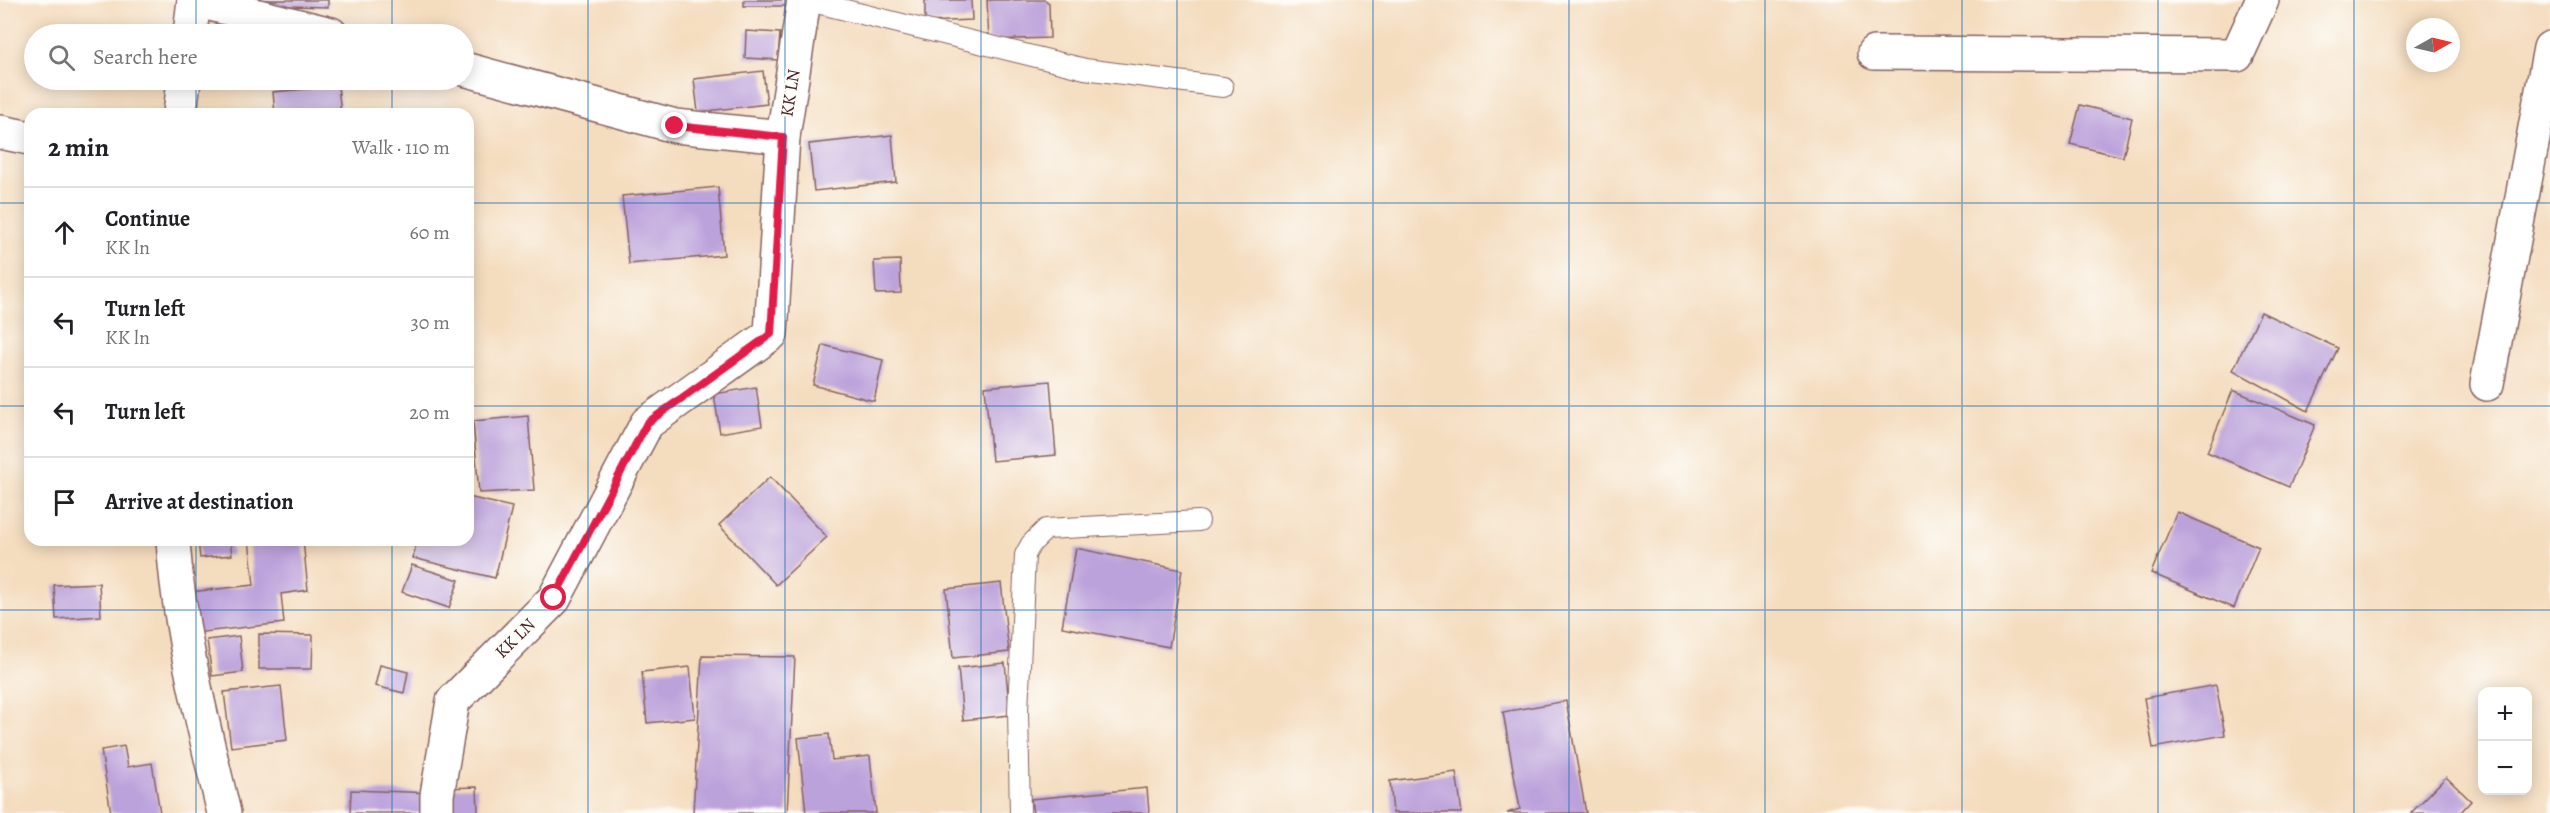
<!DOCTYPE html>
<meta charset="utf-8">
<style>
:root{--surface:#fff;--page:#f2f2f2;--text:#202124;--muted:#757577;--line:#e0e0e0}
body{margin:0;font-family:Alegreya,serif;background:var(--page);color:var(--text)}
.controls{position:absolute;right:18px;bottom:18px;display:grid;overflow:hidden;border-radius:12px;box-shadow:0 3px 15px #0003}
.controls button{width:54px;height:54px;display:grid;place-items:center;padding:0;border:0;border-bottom:2px solid var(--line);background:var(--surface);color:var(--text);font:30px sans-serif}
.compass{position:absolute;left:2406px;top:18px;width:54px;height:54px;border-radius:50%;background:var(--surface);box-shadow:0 3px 15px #0003;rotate:82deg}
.stop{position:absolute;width:18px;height:18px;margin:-14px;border:4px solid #e11d48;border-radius:50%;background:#fff}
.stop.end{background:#e11d48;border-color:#fff;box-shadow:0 2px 6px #0008}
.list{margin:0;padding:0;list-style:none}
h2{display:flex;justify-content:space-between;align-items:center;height:78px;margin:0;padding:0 24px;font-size:26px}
h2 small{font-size:20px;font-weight:400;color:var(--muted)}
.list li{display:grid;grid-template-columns:39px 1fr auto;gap:18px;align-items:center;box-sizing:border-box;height:90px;padding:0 24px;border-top:2px solid var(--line)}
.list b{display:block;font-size:22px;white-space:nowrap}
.list p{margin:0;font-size:20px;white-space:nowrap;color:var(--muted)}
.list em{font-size:20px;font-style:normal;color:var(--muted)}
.icon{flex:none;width:33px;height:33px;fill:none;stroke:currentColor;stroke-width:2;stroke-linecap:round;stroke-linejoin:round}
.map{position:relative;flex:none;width:2550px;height:813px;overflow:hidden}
.search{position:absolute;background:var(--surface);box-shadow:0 3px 15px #0003;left:24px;top:24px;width:450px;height:66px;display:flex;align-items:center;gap:15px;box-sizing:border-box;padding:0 21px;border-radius:33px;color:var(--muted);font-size:22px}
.panel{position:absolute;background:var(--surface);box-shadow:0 3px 15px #0003;left:24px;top:108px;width:450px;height:438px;border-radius:18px}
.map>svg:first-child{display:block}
</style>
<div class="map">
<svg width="2550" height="813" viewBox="0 0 2550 813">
<rect width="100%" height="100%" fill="#fdfcf7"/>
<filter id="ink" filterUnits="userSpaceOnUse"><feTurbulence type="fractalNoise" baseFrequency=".0167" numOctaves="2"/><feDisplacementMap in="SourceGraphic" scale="12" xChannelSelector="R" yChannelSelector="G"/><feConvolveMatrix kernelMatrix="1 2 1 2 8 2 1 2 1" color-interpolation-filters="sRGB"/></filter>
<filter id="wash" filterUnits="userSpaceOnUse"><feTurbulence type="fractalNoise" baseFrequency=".008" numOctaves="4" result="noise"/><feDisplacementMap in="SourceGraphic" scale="24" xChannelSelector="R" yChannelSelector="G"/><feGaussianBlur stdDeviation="1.35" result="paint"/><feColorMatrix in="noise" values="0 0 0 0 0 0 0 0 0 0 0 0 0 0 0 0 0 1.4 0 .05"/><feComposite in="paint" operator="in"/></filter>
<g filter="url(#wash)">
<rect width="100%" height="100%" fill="#f4dcbe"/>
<g id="blocks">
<g fill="#bca2db">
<polygon points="253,0 328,0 328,7 253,5"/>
<rect x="744" y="0" width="43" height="6"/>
<polygon points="925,0 971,0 972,20 925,22"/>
<polygon points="987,0 1045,0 1049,3 1050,38 989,40"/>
<polygon points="746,31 780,33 778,60 745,58"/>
<polygon points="763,71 767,104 698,112 694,79"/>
<polygon points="338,86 341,114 275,114 273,92"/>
<polygon points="2080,105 2132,118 2123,157 2070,144"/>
<polygon points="892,135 896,182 814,191 809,144"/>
<polygon points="718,187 724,255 629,264 622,196"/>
<polygon points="900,260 901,293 876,294 874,261"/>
<polygon points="2261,312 2338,348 2308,411 2233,370"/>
<polygon points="823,345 883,360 874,401 813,385"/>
<polygon points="1050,381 1056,455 992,461 985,387"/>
<polygon points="756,387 762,426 720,433 714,394"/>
<polygon points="2233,390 2315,425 2289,487 2207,452"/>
<polygon points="528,416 534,490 479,493 473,421"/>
<polygon points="770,477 827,537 776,585 719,525"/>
<polygon points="468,497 512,507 495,578 413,558 417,540 468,540"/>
<polygon points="2177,512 2259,547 2234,608 2151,573"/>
<polygon points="198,540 230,540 232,555 200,558"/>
<polygon points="249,540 303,540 308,590 281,594 284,623 194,633 190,592 254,585"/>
<polygon points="1076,548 1182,570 1169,647 1062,627"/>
<polygon points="412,565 459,580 449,608 402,592"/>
<polygon points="99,583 101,616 56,619 54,585"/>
<polygon points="1001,583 1009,652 953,658 946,589"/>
<polygon points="259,634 313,635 312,669 259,669"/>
<polygon points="239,636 243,672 212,676 207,640"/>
<polygon points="702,656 795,657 787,813 693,813"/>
<polygon points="1005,663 1010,715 963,720 958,668"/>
<polygon points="380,665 408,672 404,693 375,686"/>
<polygon points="690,667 695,718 647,723 642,672"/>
<polygon points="2216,685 2225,735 2153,748 2144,698"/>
<polygon points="281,686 287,740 231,747 224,692"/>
<polygon points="1566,701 1586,813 1507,813 1520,809 1503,712"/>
<polygon points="829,734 832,760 870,756 876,813 806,813 798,738"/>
<polygon points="124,746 128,767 152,763 160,813 111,813 101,750"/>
<polygon points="1456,772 1462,813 1393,813 1390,781"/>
<polygon points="2446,777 2471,801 2460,813 2411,813"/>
<polygon points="477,787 478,813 444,813 443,788"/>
<polygon points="1147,788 1149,813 1033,813 1031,799"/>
<polygon points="351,790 435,793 434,813 350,813"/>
</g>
</g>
</g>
<g filter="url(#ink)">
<use href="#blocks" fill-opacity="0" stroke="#86615e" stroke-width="1.5"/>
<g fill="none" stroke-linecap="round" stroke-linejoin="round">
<g stroke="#86615e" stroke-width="22">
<g id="service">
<polyline points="805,0 1085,69 1223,87"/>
<polyline points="1020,813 1018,711 1025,555 1031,544 1046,529 1199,521"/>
</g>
</g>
<g stroke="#86615e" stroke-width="36">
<g id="minor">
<polyline points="194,0 331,34"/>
<polyline points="190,34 194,0"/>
<polyline points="1874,53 2237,55 2262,0"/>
<polyline points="464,69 675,126 783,137"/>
<polyline points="180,114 184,80"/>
<polyline points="0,132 30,138"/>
<polyline points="2487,384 2550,48"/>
<path d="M 173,540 C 179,632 203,723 224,813"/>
<polyline points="437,813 437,795 453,701 554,599 647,423 771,334 783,137 804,0"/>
</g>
</g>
<use href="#service" stroke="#fff" stroke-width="20"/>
<use href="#minor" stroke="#fff" stroke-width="33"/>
</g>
</g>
<g fill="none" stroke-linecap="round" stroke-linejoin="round" filter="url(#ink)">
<polyline stroke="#e11d48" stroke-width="8" points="554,598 647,423 771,334 783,137 675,126"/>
</g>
<path fill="none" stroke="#1f6fb2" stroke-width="1.5" stroke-opacity="0.55" d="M 196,0 L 196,34M 392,0 L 392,34M 588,0 L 588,813M 785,0 L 785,813M 981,0 L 981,813M 1177,0 L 1177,813M 1373,0 L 1373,813M 1569,0 L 1569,813M 1765,0 L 1765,813M 1962,0 L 1962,813M 2158,0 L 2158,813M 2354,0 L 2354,813M 196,80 L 196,114M 392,80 L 392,114M 0,203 L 30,203M 468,203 L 2550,203M 0,406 L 30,406M 468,406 L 2550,406M 196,540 L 196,813M 392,540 L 392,813M 0,610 L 2550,610"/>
<g text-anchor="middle" stroke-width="5" stroke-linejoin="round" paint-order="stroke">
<g font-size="18" fill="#4a1f2b" stroke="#fdfcf7">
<text transform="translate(790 93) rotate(-81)" y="6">KK LN</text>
<text transform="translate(515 638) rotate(-45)" y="6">KK LN</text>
</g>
</g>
</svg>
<div class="controls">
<button>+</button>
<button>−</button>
</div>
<svg class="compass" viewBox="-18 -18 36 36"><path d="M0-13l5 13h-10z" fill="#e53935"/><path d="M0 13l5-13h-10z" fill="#757577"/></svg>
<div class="stop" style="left:554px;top:598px"></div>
<div class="stop end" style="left:675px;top:126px"></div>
<div class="search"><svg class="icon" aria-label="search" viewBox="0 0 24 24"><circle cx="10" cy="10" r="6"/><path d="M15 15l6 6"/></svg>Search here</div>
<section class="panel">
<h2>2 min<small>Walk · 110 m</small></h2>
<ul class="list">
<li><svg class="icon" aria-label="ahead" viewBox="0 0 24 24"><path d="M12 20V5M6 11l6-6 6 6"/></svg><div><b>Continue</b><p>KK ln</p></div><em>60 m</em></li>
<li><svg class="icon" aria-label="left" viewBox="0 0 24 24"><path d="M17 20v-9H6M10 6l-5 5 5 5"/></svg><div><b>Turn left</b><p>KK ln</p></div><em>30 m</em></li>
<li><svg class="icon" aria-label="left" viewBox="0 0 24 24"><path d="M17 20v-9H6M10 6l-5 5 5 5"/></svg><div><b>Turn left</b></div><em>20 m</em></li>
<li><svg class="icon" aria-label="arrive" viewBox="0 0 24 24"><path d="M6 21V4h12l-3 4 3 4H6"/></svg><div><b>Arrive at destination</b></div></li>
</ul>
</section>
</div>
